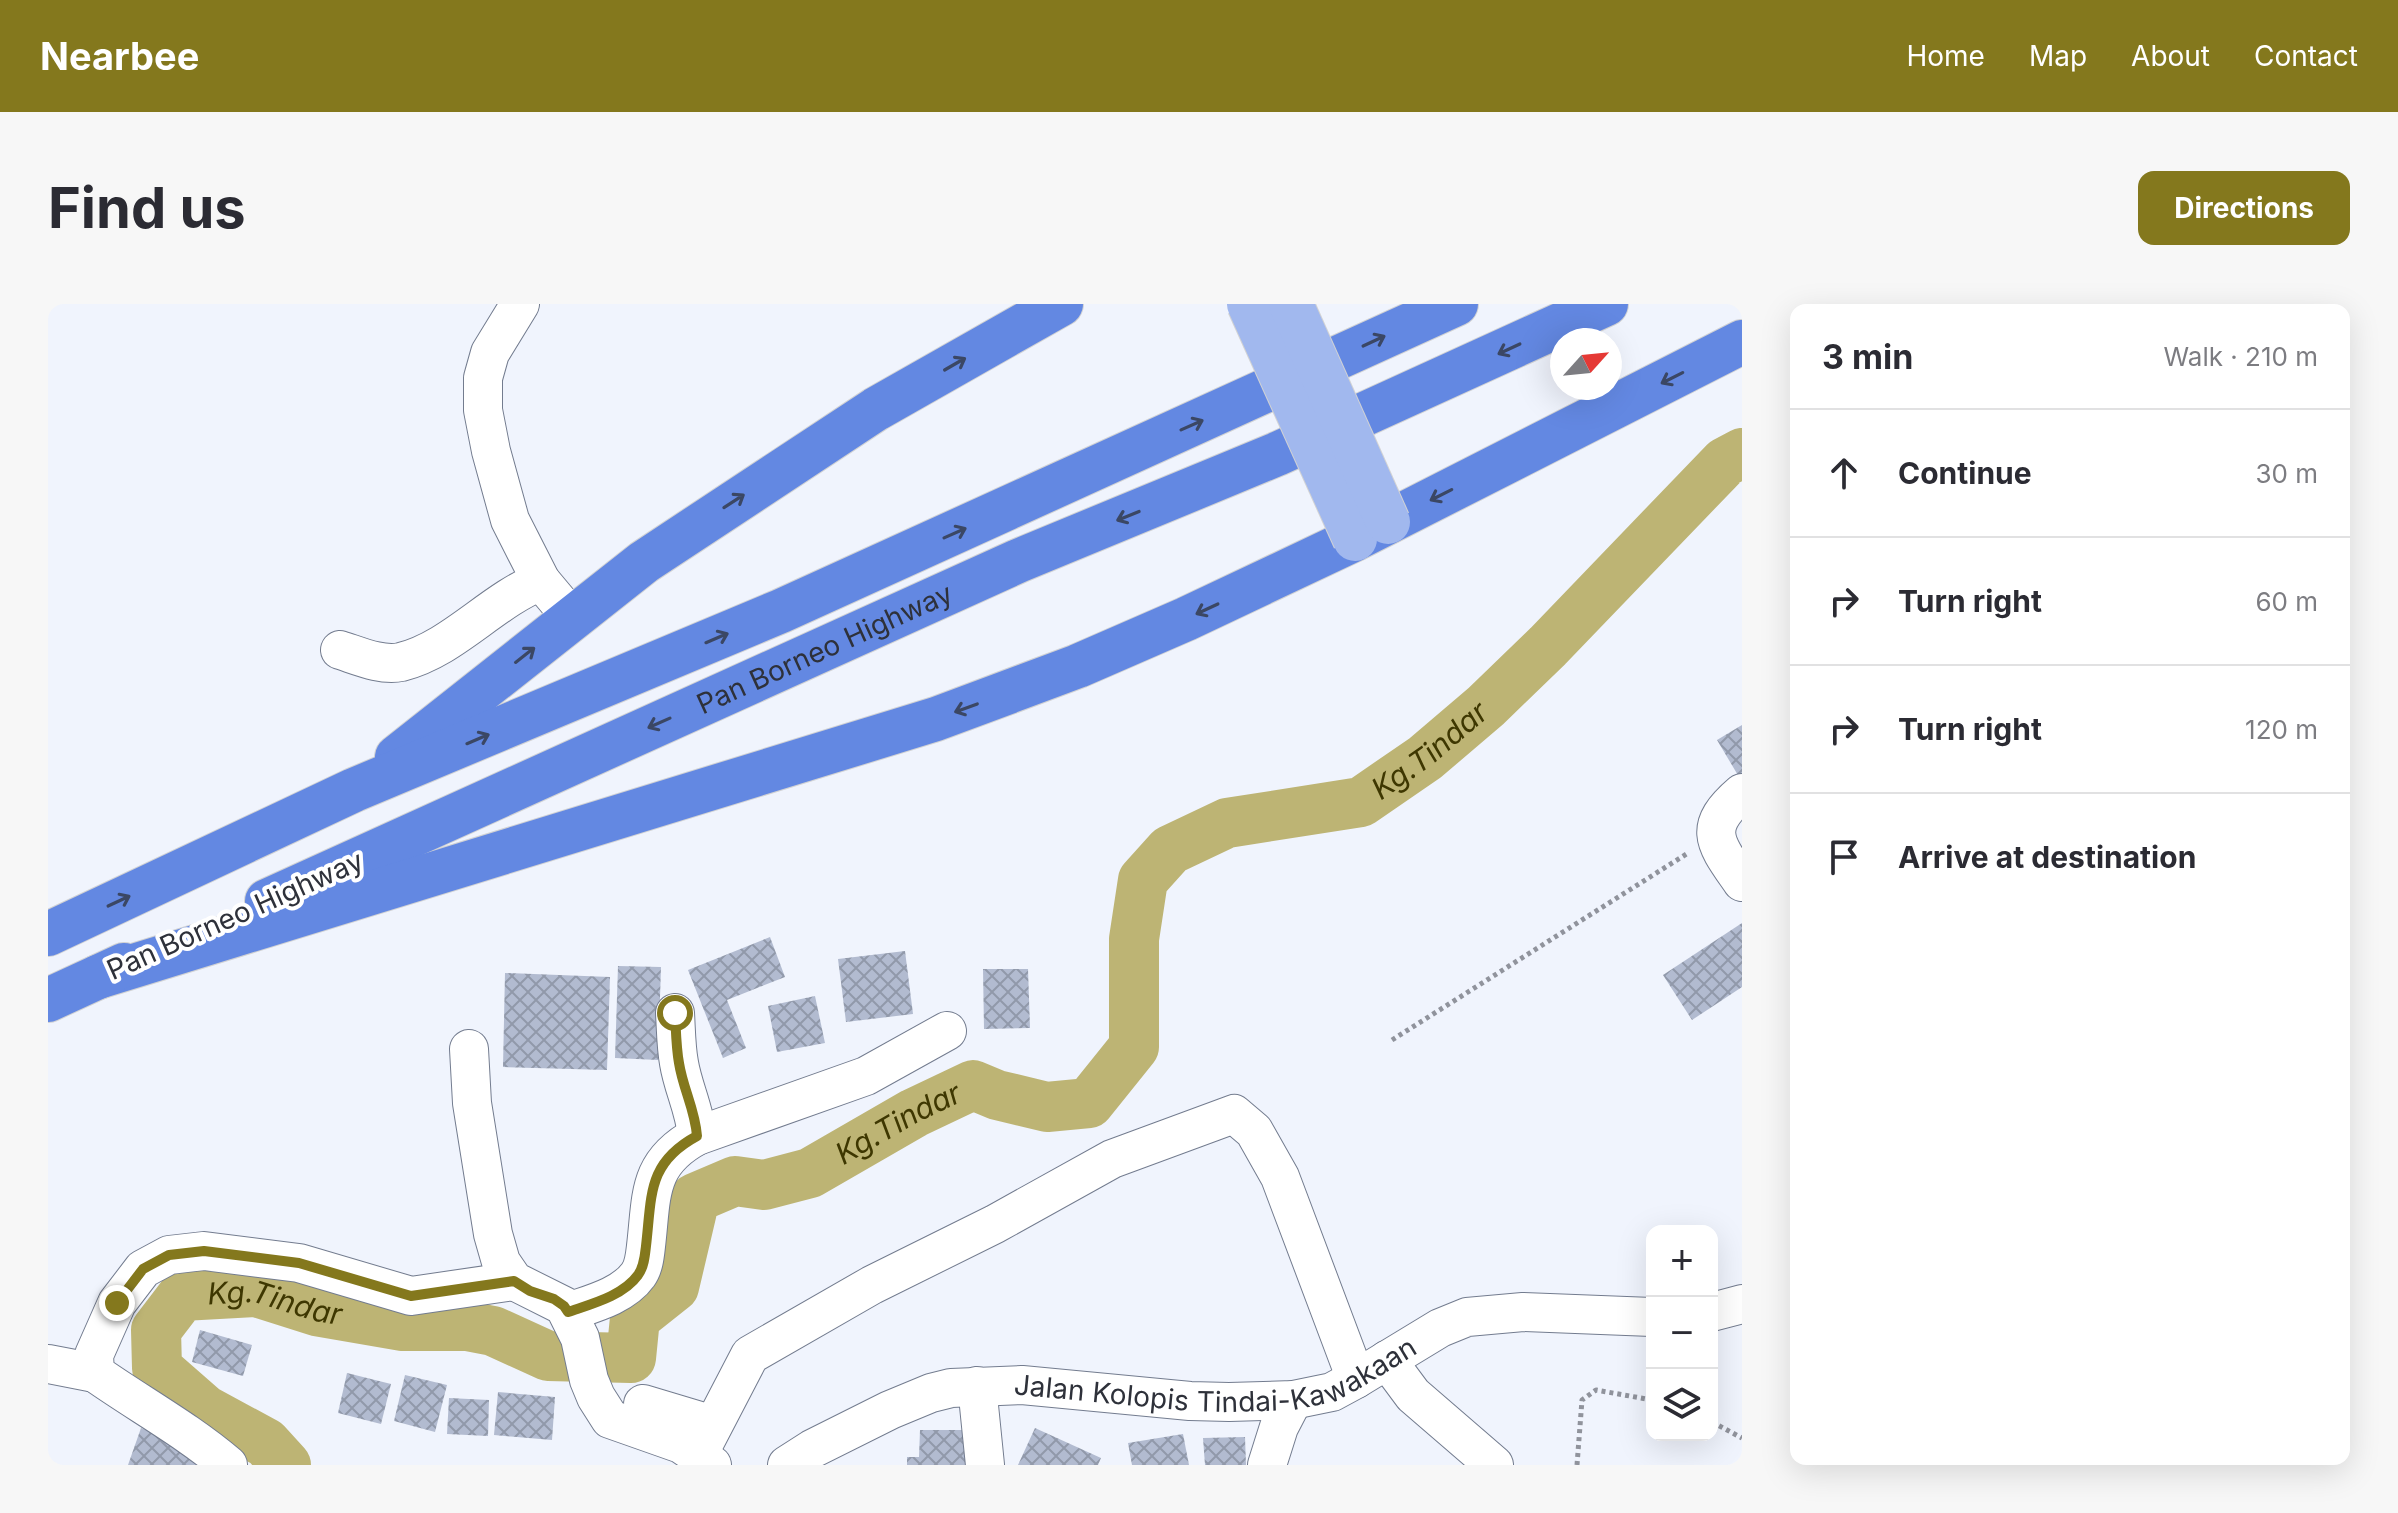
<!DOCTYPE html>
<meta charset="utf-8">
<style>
:root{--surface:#fff;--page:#f7f7f7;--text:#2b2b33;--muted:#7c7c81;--line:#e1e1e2;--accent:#84781d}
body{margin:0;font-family:Inter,sans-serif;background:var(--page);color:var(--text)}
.controls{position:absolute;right:24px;bottom:24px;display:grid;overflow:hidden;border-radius:16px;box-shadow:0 8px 32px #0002}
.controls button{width:72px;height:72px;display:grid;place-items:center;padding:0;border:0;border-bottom:2px solid var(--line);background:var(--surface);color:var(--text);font:40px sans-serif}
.compass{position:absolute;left:1502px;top:24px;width:72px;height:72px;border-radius:50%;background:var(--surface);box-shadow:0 8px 32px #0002;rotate:63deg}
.stop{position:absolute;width:24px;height:24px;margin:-18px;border:6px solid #84781d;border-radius:50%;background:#fff}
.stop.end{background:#84781d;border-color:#fff;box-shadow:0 2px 8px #0008}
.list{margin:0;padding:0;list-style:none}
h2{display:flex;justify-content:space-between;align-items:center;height:104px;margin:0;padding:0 32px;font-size:34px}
h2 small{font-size:26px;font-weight:400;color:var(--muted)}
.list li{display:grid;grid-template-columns:52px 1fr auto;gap:24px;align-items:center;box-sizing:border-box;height:128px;padding:0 32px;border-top:2px solid var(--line)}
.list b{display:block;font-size:30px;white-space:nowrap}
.list em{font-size:26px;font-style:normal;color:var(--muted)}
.icon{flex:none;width:44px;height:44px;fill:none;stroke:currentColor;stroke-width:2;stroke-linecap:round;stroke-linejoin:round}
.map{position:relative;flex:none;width:1694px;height:1161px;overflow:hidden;border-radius:16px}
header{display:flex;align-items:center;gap:48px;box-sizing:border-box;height:112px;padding:0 40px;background:var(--accent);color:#fff}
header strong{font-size:38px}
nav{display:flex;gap:44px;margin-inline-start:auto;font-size:28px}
.intro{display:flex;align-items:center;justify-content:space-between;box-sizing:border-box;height:192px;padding:0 48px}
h1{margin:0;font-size:56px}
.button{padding:20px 36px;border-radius:16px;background:var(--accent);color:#fff;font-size:28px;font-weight:700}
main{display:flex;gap:48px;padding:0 48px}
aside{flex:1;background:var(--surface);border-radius:16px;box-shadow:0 8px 32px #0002}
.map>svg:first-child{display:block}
</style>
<header>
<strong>Nearbee</strong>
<nav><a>Home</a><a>Map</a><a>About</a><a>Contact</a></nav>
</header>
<div class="intro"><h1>Find us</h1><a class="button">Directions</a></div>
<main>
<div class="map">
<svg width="1694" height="1161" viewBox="0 0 1694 1161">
<defs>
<pattern id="building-cross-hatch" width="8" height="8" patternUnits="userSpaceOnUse" patternTransform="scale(2)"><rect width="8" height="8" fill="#b2bbd0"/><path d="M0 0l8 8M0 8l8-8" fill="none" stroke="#9199aa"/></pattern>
</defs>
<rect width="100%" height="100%" fill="#f0f4fd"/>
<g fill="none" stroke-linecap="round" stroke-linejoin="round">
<path stroke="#bdb474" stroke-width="50" id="s1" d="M 238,1161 L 218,1139 L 157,1106 L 109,1064 L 108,1026 L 134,992 L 208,988 L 268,1007 L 355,1022 L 419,1022 L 445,1027 L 500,1052 L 583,1054 L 587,1014 L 626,983 L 647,894 L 687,877 L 716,881 L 762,869 L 866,809 L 925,781 L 949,791 L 999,803 L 1041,799 L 1086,743 L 1086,635 L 1095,576 L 1122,546 L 1179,519 L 1313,498 L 1377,454 L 1438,402 L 1500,342 L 1677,158 L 1694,149"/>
</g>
<g fill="url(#building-cross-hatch)">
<polygon points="1694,421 1694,478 1669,436"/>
<polygon points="1694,619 1694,683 1644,716 1615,671"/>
<polygon points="722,633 737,673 679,696 698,744 675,754 640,666"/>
<polygon points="857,647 865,710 798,718 790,655"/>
<polygon points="570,662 613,663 610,756 567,754"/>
<polygon points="935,665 980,665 982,724 936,725"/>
<polygon points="457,669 562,673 559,766 455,763"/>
<polygon points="767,692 777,739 729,748 720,702"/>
<polygon points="152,1026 204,1041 195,1072 144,1058"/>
<polygon points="299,1069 343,1080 333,1120 290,1109"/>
<polygon points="357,1071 399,1081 387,1128 346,1117"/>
<polygon points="450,1088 507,1093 504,1136 446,1131"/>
<polygon points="401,1094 441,1096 440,1132 399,1130"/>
<polygon points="93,1124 154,1147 149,1161 80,1161"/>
<polygon points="987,1124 1053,1154 1050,1161 970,1161"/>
<polygon points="872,1126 929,1126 928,1161 859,1161 859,1153 871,1153"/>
<polygon points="1135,1130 1141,1161 1084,1161 1080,1139"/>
<polygon points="1197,1133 1198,1161 1157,1161 1155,1134"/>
</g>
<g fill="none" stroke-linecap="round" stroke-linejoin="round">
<g stroke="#737c8f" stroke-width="40">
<g id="minor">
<polyline points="472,0 442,49 435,74 435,106 443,147 462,216 493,277 524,314"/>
<path d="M 292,346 C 311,352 333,362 353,358 C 405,345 443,297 493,277"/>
<path d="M 1694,489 C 1653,524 1667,539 1694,578"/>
<path d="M 627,709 C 628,725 628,743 631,759 C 635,784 647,806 649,832"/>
<polyline points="421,745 424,799 445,930 453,958 466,977 516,1002 532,1034 541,1076 548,1093 562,1115 633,1140 664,1161"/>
<path d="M 520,1008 C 543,1000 575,992 590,971 C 596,963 597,951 598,942 C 604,891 599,859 649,832 L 818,772 L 899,727"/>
<polyline points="1664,1008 1694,1000"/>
<polyline points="1339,1056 1365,1091 1446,1161"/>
<polyline points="0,1060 47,1069"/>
<polyline points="929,1082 937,1161"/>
<polyline points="595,1100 665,1121"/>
<polyline points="650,1151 702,1051 824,981 947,920 1064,855 1186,810 1206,827 1232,873 1308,1075"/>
<path d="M 180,1161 C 139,1126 91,1100 47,1069 L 46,1051 L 69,999 L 95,965 L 121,951 L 156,947 L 251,959 L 363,992 L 466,977"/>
<path id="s2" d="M 739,1161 L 764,1145 L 842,1106 L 883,1089 L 903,1084 L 974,1081 L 1142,1097 L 1181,1098 L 1245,1096 L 1284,1088 L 1308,1075 L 1392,1024 L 1419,1013 L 1475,1008 L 1604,1013"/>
<polyline points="1219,1161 1231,1123 1245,1096"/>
</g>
</g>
<g stroke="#d1d2d4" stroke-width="46">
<g id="highway">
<polyline points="349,453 596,258 828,105 1013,0"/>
<path id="s3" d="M 219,597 L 970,257 L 1229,150 L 1558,0"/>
<polyline points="0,630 306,486 733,307 1408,0"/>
<polyline points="50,673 888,415 1030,362 1138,315 1307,235 1694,38"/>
<polyline points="0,696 76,661"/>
</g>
</g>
<g stroke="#90939c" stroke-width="5" stroke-dasharray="4 4" stroke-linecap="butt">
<polyline points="1344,736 1640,549"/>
<polyline points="1664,1118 1694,1134"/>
<polyline points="1529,1161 1534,1096 1548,1086 1604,1096"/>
</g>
<use href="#minor" stroke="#fff" stroke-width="38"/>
<use href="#highway" stroke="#6388e2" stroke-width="44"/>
<g stroke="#d1d2d4" stroke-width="46" stroke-linecap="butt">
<g id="major-bridge">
<polyline points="1201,0 1307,235"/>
<polyline points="1243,0 1340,218"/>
</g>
</g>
<use href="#major-bridge" stroke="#a1b8ee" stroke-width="44"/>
</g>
<defs><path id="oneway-shaft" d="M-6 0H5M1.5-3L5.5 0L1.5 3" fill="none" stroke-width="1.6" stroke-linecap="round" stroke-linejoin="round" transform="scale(2)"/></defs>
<g stroke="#3b4764">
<use href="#oneway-shaft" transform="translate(1326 37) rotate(-25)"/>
<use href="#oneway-shaft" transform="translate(1461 45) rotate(155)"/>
<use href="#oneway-shaft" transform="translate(907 60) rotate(-30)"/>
<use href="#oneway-shaft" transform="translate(1624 74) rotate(153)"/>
<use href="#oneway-shaft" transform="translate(1144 121) rotate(-24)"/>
<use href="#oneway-shaft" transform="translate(1393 191) rotate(153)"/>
<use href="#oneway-shaft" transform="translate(686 197) rotate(-33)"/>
<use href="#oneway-shaft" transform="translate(1080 212) rotate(158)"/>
<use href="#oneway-shaft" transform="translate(907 229) rotate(-24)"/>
<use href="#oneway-shaft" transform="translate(1159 305) rotate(155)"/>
<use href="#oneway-shaft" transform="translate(669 334) rotate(-23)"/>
<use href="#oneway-shaft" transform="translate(477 351) rotate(-38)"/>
<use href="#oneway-shaft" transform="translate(918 404) rotate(160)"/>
<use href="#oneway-shaft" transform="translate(611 419) rotate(156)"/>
<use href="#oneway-shaft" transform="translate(430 435) rotate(-23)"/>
<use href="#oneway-shaft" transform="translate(71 597) rotate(-25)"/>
</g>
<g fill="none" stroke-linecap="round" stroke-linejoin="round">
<path stroke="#84781d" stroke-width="10" d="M 69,999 L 95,965 L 121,951 L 156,947 L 251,959 L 363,992 L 466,977 L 482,987 L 506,995 L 516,1002 L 520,1008 C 543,1000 575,992 590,971 C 596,963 597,951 598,942 C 604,891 599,859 649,832 C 647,805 635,785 631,759 C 628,743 628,725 627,709"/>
</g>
<g text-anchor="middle" stroke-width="8" stroke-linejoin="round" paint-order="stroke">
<g font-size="28" fill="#2e313a" stroke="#fff">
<text dy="10" stroke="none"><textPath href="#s3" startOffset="612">Pan Borneo Highway</textPath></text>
<text transform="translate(187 611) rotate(-24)" y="10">Pan Borneo Highway</text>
<text dy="10" stroke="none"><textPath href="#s2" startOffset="452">Jalan Kolopis Tindai-Kawakaan</textPath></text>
</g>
<g font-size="30" font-style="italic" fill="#3e3701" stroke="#fff">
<text dy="10" stroke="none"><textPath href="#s1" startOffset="1874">Kg.Tindar</textPath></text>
<text dy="10" stroke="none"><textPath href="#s1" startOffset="1106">Kg.Tindar</textPath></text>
<text dy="10" stroke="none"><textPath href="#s1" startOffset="338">Kg.Tindar</textPath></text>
</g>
</g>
</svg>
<div class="controls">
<button>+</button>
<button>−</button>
<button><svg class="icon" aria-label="layers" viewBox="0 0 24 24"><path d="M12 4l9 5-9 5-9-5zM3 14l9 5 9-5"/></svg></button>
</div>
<svg class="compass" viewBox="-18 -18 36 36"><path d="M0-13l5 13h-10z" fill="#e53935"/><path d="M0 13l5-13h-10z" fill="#7c7c81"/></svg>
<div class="stop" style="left:627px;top:709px"></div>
<div class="stop end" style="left:69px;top:999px"></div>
</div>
<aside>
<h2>3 min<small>Walk · 210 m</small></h2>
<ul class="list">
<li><svg class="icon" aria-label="ahead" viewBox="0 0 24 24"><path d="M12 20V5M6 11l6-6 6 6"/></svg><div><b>Continue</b></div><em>30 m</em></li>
<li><svg class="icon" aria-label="right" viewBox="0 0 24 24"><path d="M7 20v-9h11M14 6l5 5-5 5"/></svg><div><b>Turn right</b></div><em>60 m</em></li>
<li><svg class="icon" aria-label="right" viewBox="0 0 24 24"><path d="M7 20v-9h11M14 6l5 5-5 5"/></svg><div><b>Turn right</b></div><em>120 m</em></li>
<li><svg class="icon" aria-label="arrive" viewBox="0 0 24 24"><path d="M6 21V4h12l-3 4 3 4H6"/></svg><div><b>Arrive at destination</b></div></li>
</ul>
</aside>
</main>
